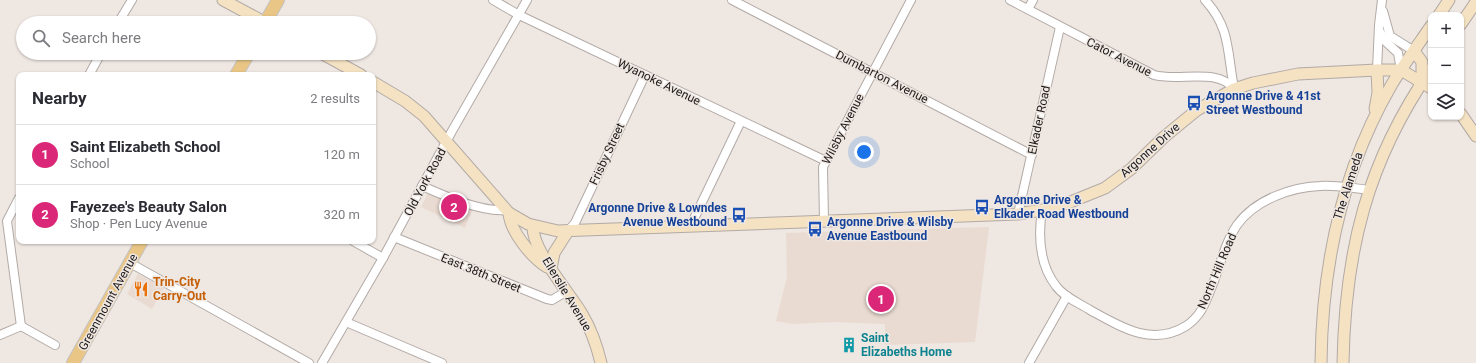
<!DOCTYPE html>
<meta charset="utf-8">
<style>
:root{--surface:#fff;--page:#f2f2f3;--text:#2b2b33;--muted:#7c7c81;--line:#e1e1e2;--accent:#db2777}
body{margin:0;font-family:Roboto,sans-serif;background:var(--page);color:var(--text)}
.controls{position:absolute;right:12px;top:12px;display:grid;overflow:hidden;border-radius:8px;box-shadow:0 1px 3px #0004}
.controls button{width:36px;height:36px;display:grid;place-items:center;padding:0;border:0;border-bottom:1px solid var(--line);background:var(--surface);color:var(--text);font:20px sans-serif}
.you{position:absolute;left:864px;top:152px;width:14px;height:14px;margin:-10px;border:3px solid #fff;border-radius:50%;background:#1a73e8;box-shadow:0 0 0 6px #1a73e833}
.badge{display:grid;place-items:center;width:26px;height:26px;border-radius:50%;background:var(--accent);color:#fff;font-size:13px;font-weight:700}
.pin{position:absolute;translate:-50% -50%;border:2px solid #fff;box-shadow:0 1px 4px #0006}
.list{margin:0;padding:0;list-style:none}
h2{display:flex;justify-content:space-between;align-items:center;height:52px;margin:0;padding:0 16px;font-size:17px}
h2 small{font-size:13px;font-weight:400;color:var(--muted)}
.list li{display:grid;grid-template-columns:26px 1fr auto;gap:12px;align-items:center;box-sizing:border-box;height:60px;padding:0 16px;border-top:1px solid var(--line)}
.list b{display:block;font-size:15px;white-space:nowrap}
.list p{margin:0;font-size:13px;white-space:nowrap;color:var(--muted)}
.list em{font-size:13px;font-style:normal;color:var(--muted)}
.icon{flex:none;width:22px;height:22px;fill:none;stroke:currentColor;stroke-width:2;stroke-linecap:round;stroke-linejoin:round}
.map{position:relative;flex:none;width:1476px;height:363px;overflow:hidden}
.search{position:absolute;background:var(--surface);box-shadow:0 1px 3px #0004;left:16px;top:16px;width:360px;height:44px;display:flex;align-items:center;gap:10px;box-sizing:border-box;padding:0 14px;border-radius:22px;color:var(--muted);font-size:15px}
.panel{position:absolute;background:var(--surface);box-shadow:0 1px 3px #0004;left:16px;top:72px;width:360px;height:172px;border-radius:8px}
.map>svg:first-child{display:block}
</style>
<div class="map">
<svg width="1476" height="363" viewBox="0 0 1476 363">
<rect width="100%" height="100%" fill="#efe7e2"/>
<g fill="#eadbd2">
<polygon points="428,193 472,210 465,228 421,207"/>
<polygon points="989,227 975,342 885,345 885,324 833,322 793,324 776,321 787,277 786,233"/>
<polygon points="138,274 164,288 152,309 127,294"/>
</g>
<g fill="none" stroke-linecap="round" stroke-linejoin="round">
<g stroke="#b2aaa6" stroke-width="10">
<g id="street">
<polyline points="493,0 519,15 826,161"/>
<polyline points="732,0 1032,155"/>
<path d="M 1010,0 L 1154,75 C 1179,82 1217,67 1234,89"/>
<path d="M 1205,0 C 1231,28 1227,53 1234,88"/>
<polyline points="1028,9 1033,0"/>
<polyline points="1383,11 1390,36 1414,51"/>
<polyline points="118,23 132,0"/>
<polyline points="1379,30 1385,41 1398,53 1401,70"/>
<polyline points="1377,70 1379,25 1382,0"/>
<polyline points="89,75 101,53"/>
<path d="M 422,186 C 445,196 480,212 505,210"/>
<polyline points="19,198 7,221 21,326"/>
<path d="M 1042,210 C 1038,236 1039,264 1056,286 C 1064,297 1079,303 1090,310 C 1121,327 1152,347 1186,326 C 1203,315 1207,298 1214,281 C 1221,262 1226,241 1237,225 C 1255,200 1291,187 1320,186 C 1336,185 1353,188 1369,190"/>
<polyline points="1018,214 1060,27"/>
<polyline points="824,221 823,167 911,0"/>
<polyline points="691,225 741,121"/>
<polyline points="568,231 575,223 645,75"/>
<polyline points="394,237 547,299 552,300 567,291"/>
<polyline points="353,241 383,258"/>
<polyline points="130,263 309,363"/>
<polyline points="346,322 442,363"/>
<polyline points="21,326 55,345"/>
<polyline points="0,335 21,326"/>
<polyline points="322,363 383,258 452,131 527,0"/>
<polyline points="1029,363 1067,296"/>
</g>
</g>
<g stroke="#b2aaa6" stroke-width="13">
<g id="secondary">
<polyline points="223,0 266,23"/>
<polyline points="1439,15 1449,0"/>
<polyline points="1461,24 1476,2"/>
<polyline points="1414,51 1422,62 1422,81"/>
<polyline points="321,53 361,75"/>
<polyline points="373,82 405,101 424,116 509,213 528,224 558,231 1018,214 1042,210 1068,203 1105,188 1131,169 1164,137 1197,110 1234,89 1253,83 1298,74 1377,70 1401,70 1431,88"/>
<polyline points="1375,109 1378,93 1377,70"/>
<polyline points="1461,114 1476,136"/>
<path d="M 509,213 C 510,231 532,258 547,267"/>
<path d="M 533,226 C 532,251 569,292 582,314 C 591,329 597,346 601,363"/>
<polyline points="551,269 554,253 568,231"/>
<path d="M 1321,363 C 1322,264 1342,170 1392,84 C 1404,64 1418,45 1431,26"/>
<path d="M 1343,363 C 1345,251 1367,162 1431,69"/>
</g>
</g>
<g stroke="#c4c3c3" stroke-width="14">
<g id="primary">
<polyline points="265,23 278,0"/>
<polyline points="236,75 249,53"/>
<polyline points="73,363 142,241"/>
</g>
</g>
<use href="#street" stroke="#fff" stroke-width="8"/>
<use href="#secondary" stroke="#f4e2c2" stroke-width="11"/>
<use href="#primary" stroke="#e9c686" stroke-width="12"/>
</g>
<defs>
<g id="bus-bare" transform="scale(1.2)"><path d="M-5-6H5V4H4V6H2V4H-2V6H-4V4H-5ZM-3.5-4V0h7V-4ZM-3.5 1.2v1.5H-2V1.2ZM2 1.2v1.5H3.5V1.2Z" fill="#1a4fb4" stroke="#efe7e2" stroke-width="2.5" paint-order="stroke"/></g>
<g id="restaurant-bare" transform="scale(1.2)"><path d="M-5-6h1v4h1v-4h1v4h1v-4h1v5L-1.5 .5V6h-2V.5L-5-1ZM5-6V6H3V1.5H1.5Q1.5-4 5-6Z" fill="#e8710a" stroke="#efe7e2" stroke-width="2.5" paint-order="stroke"/></g>
<g id="building-bare" transform="scale(1.2)"><path d="M-4-6H4V6H1V3H-1V6H-4ZM-2.5-4.3h1.7v1.8h-1.7ZM.8-4.3h1.7v1.8H.8ZM-2.5-1h1.7V.8h-1.7ZM.8-1h1.7V.8H.8Z" fill="#0f9aa8" stroke="#efe7e2" stroke-width="2.5" paint-order="stroke"/></g>
</defs>
<g fill-rule="evenodd">
<use href="#bus-bare" x="1194" y="103"/>
<use href="#bus-bare" x="982" y="207"/>
<use href="#bus-bare" x="739" y="215"/>
<use href="#bus-bare" x="815" y="229"/>
<use href="#restaurant-bare" x="141" y="289"/>
<use href="#building-bare" x="849" y="345"/>
</g>
<g text-anchor="middle" stroke-width="3" stroke-linejoin="round" paint-order="stroke">
<g font-size="12" fill="#1d1a19" stroke="#efe7e2">
<text transform="translate(1119 57) rotate(27)" y="4">Cator Avenue</text>
<text transform="translate(882 77) rotate(27)" y="4">Dumbarton Avenue</text>
<text transform="translate(659 82) rotate(26)" y="4">Wyanoke Avenue</text>
<text transform="translate(1039 120) rotate(-78)" y="4">Elkader Road</text>
<text transform="translate(843 129) rotate(-63)" y="4">Wilsby Avenue</text>
<text transform="translate(1150 150) rotate(-42)" y="4">Argonne Drive</text>
<text transform="translate(607 154) rotate(-65)" y="4">Frisby Street</text>
<text transform="translate(425 182) rotate(-62)" y="4">Old York Road</text>
<text transform="translate(1348 186) rotate(-72)" y="4">The Alameda</text>
<text transform="translate(1217 271) rotate(-67)" y="4">North Hill Road</text>
<text transform="translate(481 273) rotate(22)" y="4">East 38th Street</text>
<text transform="translate(567 294) rotate(59)" y="4">Ellerslie Avenue</text>
<text transform="translate(108 302) rotate(-61)" y="4">Greenmount Avenue</text>
</g>
<g font-size="12" font-weight="bold" fill="#164399" stroke="#efe7e2" text-anchor="start">
<text x="1206" y="100">Argonne Drive &amp; 41st<tspan x="1206" dy="14">Street Westbound</tspan></text>
<text x="994" y="204">Argonne Drive &amp;<tspan x="994" dy="14">Elkader Road Westbound</tspan></text>
<text x="727" y="212" text-anchor="end">Argonne Drive &amp; Lowndes<tspan x="727" dy="14">Avenue Westbound</tspan></text>
<text x="827" y="226">Argonne Drive &amp; Wilsby<tspan x="827" dy="14">Avenue Eastbound</tspan></text>
</g>
<g font-size="12" font-weight="bold" fill="#c56008" stroke="#efe7e2" text-anchor="start">
<text x="153" y="286">Trin-City<tspan x="153" dy="14">Carry-Out</tspan></text>
</g>
<g font-size="12" font-weight="bold" fill="#0d838f" stroke="#efe7e2" text-anchor="start">
<text x="861" y="342">Saint<tspan x="861" dy="14">Elizabeths Home</tspan></text>
</g>
</g>
</svg>
<div class="controls">
<button>+</button>
<button>−</button>
<button><svg class="icon" aria-label="layers" viewBox="0 0 24 24"><path d="M12 4l9 5-9 5-9-5zM3 14l9 5 9-5"/></svg></button>
</div>
<div class="you"></div>
<div class="pin badge" style="left:881px;top:299px">1</div>
<div class="pin badge" style="left:454px;top:207px">2</div>
<div class="search"><svg class="icon" aria-label="search" viewBox="0 0 24 24"><circle cx="10" cy="10" r="6"/><path d="M15 15l6 6"/></svg>Search here</div>
<section class="panel">
<h2>Nearby<small>2 results</small></h2>
<ul class="list">
<li><span class="badge">1</span><div><b>Saint Elizabeth School</b><p>School</p></div><em>120 m</em></li>
<li><span class="badge">2</span><div><b>Fayezee's Beauty Salon</b><p>Shop · Pen Lucy Avenue</p></div><em>320 m</em></li>
</ul>
</section>
</div>
